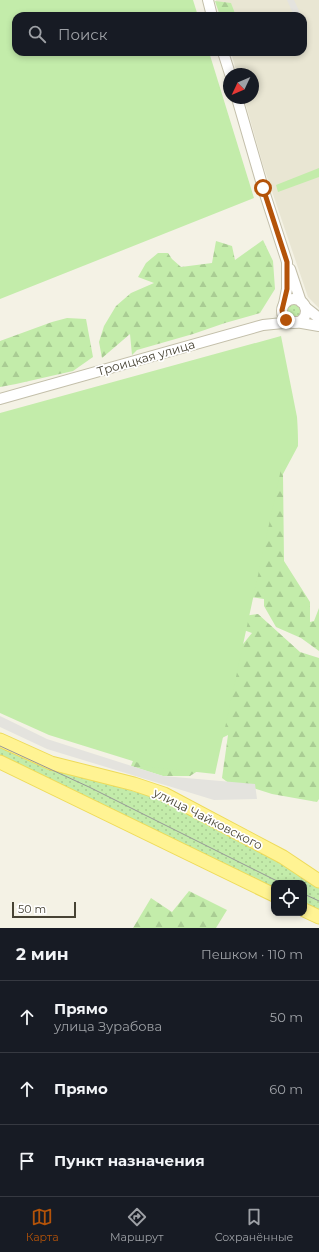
<!DOCTYPE html>
<html lang="ru">
<meta charset="utf-8">
<style>
:root{--surface:#171b24;--page:#242831;--text:#f1f3f6;--muted:#9ea1a6;--line:#363941;--accent:#b45309}
body{margin:0;font-family:Montserrat,sans-serif;background:var(--page);color:var(--text)}
.controls{position:absolute;right:12px;bottom:12px;display:grid;overflow:hidden;border-radius:8px;box-shadow:0 2px 6px #0003}
.controls button{width:36px;height:36px;display:grid;place-items:center;padding:0;border:0;border-bottom:1px solid var(--line);background:var(--surface);color:var(--text);font:20px sans-serif}
.compass{position:absolute;left:223px;top:68px;width:36px;height:36px;border-radius:50%;background:var(--surface);box-shadow:0 2px 6px #0003;rotate:226deg}
.scale{position:absolute;left:12px;bottom:10px;width:64px;box-sizing:border-box;padding-left:4px;border:2px solid #474334;border-top:0;font-size:11px;line-height:14px;white-space:nowrap;color:#474334;-webkit-text-stroke:3px #fff;paint-order:stroke}
.stop{position:absolute;width:12px;height:12px;margin:-9px;border:3px solid #b45309;border-radius:50%;background:#fff}
.stop.end{background:#b45309;border-color:#fff;box-shadow:0 1px 4px #0008}
.list{margin:0;padding:0;list-style:none}
h2{display:flex;justify-content:space-between;align-items:center;height:52px;margin:0;padding:0 16px;font-size:17px}
h2 small{font-size:13px;font-weight:400;color:var(--muted)}
.list li{display:grid;grid-template-columns:26px 1fr auto;gap:12px;align-items:center;box-sizing:border-box;height:72px;padding:0 16px;border-top:1px solid var(--line)}
.list b{display:block;font-size:15px;white-space:nowrap}
.list p{margin:0;font-size:13px;white-space:nowrap;color:var(--muted)}
.list em{font-size:13px;font-style:normal;color:var(--muted)}
.icon{flex:none;width:22px;height:22px;fill:none;stroke:currentColor;stroke-width:2;stroke-linecap:round;stroke-linejoin:round}
.map{position:relative;flex:none;width:319px;height:928px;overflow:hidden}
.search{position:absolute;background:var(--surface);box-shadow:0 2px 6px #0003;left:12px;right:12px;top:12px;height:44px;display:flex;align-items:center;gap:10px;box-sizing:border-box;padding:0 14px;border-radius:12px;color:var(--muted);font-size:15px}
.sheet{height:268px;background:var(--surface)}
nav{display:flex;justify-content:space-around;align-items:center;box-sizing:border-box;height:56px;border-top:1px solid var(--line);background:var(--surface);font-size:11px;color:var(--muted)}
nav a{display:grid;justify-items:center;gap:2px}
nav .on{color:var(--accent)}
.map>svg:first-child{display:block}
</style>
<div class="map">
<svg width="319" height="928" viewBox="0 0 319 928">
<defs>
<pattern id="grass-dots" width="8" height="8" patternUnits="userSpaceOnUse"><rect width="8" height="8" fill="#c3ecaa"/><path d="M2 2h.1M6 6h.1" fill="none" stroke="#a9cc93" stroke-width="1.8" stroke-linecap="round"/></pattern>
<pattern id="forest-firs" width="22" height="20" patternUnits="userSpaceOnUse"><rect width="22" height="20" fill="#c3ecaa"/><path d="M5 1l3.5 6h-7zM16 11l3.5 6h-7z" fill="#a9cc93"/></pattern>
</defs>
<rect width="100%" height="100%" fill="#f4f2e5"/>
<polygon fill="#e9e6d3" points="216,0 319,0 319,308 308,297 263,165 244,98 253,98 253,74 237,74 231,52 303,52 303,16 220,16"/>
<g fill="url(#grass-dots)">
<circle cx="294" cy="311" r="7"/>
<polygon points="0,743 80,776 150,796 184,812 319,884 319,912 304,905 304,883 274,883 274,890 0,757"/>
</g>
<g fill="url(#forest-firs)">
<polygon points="215,1 231,3 236,16 220,16"/>
<polygon points="263,240 273,261 275,289 260,313 225,323 193,334 137,350 132,355 130,334 102,358 99,342 104,326 116,306 131,293 154,283 138,277 146,263 158,253 168,253 172,259 181,267 212,263 216,241 232,246 235,260"/>
<polygon points="67,318 86,319 93,357 73,371 16,384 0,387 0,341 52,322"/>
<polygon points="0,413 297,417 298,446 283,474 284,561 310,602 310,622 314,621 319,608 319,651 301,638 276,627 264,606 264,599 250,597 236,617 258,614 300,652 319,658 319,799 317,802 272,794 247,786 230,784 222,778 228,735 214,742 207,765 190,776 163,776 131,766 140,743 230,660 252,633 238,628"/>
<polygon points="189,891 227,910 216,928 133,928 151,898 172,912"/>
</g>
<g fill="#c3ecaa">
<polygon points="0,0 193,0 198,16 16,16 16,52 209,52 254,198 0,299"/>
<polygon points="319,168 319,177 278,192 276,185"/>
<polygon points="281,336 297,417 298,443 281,469 215,774 152,767 49,735 0,713 0,413"/>
</g>
<g fill="#e4e3de">
<polygon points="287,0 294,0 301,15 294,16"/>
<polygon points="0,716 47,739 163,776 255,784 257,799 214,800 47,749 0,727"/>
</g>
<g fill="none" stroke-linecap="round" stroke-linejoin="round">
<g stroke="#c3bfaa" stroke-width="12">
<g id="minor">
<polyline points="208,0 212,16"/>
<polyline points="223,52 230,74"/>
<polyline points="237,98 263,188 287,262 287,289 284,304"/>
<polyline points="290,269 301,302"/>
<circle cx="294" cy="311" r="12"/>
<polyline points="305,307 319,318"/>
<polyline points="296,322 319,326"/>
<polyline points="0,399 263,325 293,322"/>
</g>
</g>
<g stroke="#eedb59" stroke-width="15">
<g id="major">
<polyline points="0,740 51,763 134,784 164,794 283,857 319,881"/>
<polyline points="0,762 274,895"/>
<polyline points="304,910 319,917"/>
</g>
</g>
<use href="#minor" stroke="#fff" stroke-width="10"/>
<use href="#major" stroke="#fff393" stroke-width="13"/>
<g stroke="#969696" stroke-width="1">
<polyline points="0,746 89,787 281,883"/>
<polyline points="304,894 319,901"/>
</g>
</g>
<g fill="none" stroke-linecap="round" stroke-linejoin="round">
<polyline stroke="#b45309" stroke-width="5" points="263,188 287,262 287,289 282,310 283,316 286,320"/>
</g>
<g text-anchor="middle" stroke-width="3.5" stroke-linejoin="round" paint-order="stroke">
<g font-size="12" fill="#474334" stroke="#fff">
<text transform="translate(146 358) rotate(-16)" y="4">Троицкая улица</text>
<text transform="translate(208 819) rotate(27)" y="4">улица Чайковского</text>
</g>
</g>
</svg>
<div class="controls">
<button><svg class="icon" aria-label="locate" viewBox="0 0 24 24"><circle cx="12" cy="12" r="6"/><path d="M12 2v4M12 18v4M2 12h4M18 12h4"/></svg></button>
</div>
<svg class="compass" viewBox="-18 -18 36 36"><path d="M0-13l5 13h-10z" fill="#e53935"/><path d="M0 13l5-13h-10z" fill="#9ea1a6"/></svg>
<div class="scale">50 m</div>
<div class="stop" style="left:263px;top:188px"></div>
<div class="stop end" style="left:286px;top:320px"></div>
<div class="search"><svg class="icon" aria-label="search" viewBox="0 0 24 24"><circle cx="10" cy="10" r="6"/><path d="M15 15l6 6"/></svg>Поиск</div>
</div>
<section class="sheet">
<h2>2 мин<small>Пешком · 110 m</small></h2>
<ul class="list">
<li><svg class="icon" aria-label="ahead" viewBox="0 0 24 24"><path d="M12 20V5M6 11l6-6 6 6"/></svg><div><b>Прямо</b><p>улица Зурабова</p></div><em>50 m</em></li>
<li><svg class="icon" aria-label="ahead" viewBox="0 0 24 24"><path d="M12 20V5M6 11l6-6 6 6"/></svg><div><b>Прямо</b></div><em>60 m</em></li>
<li><svg class="icon" aria-label="arrive" viewBox="0 0 24 24"><path d="M6 21V4h12l-3 4 3 4H6"/></svg><div><b>Пункт назначения</b></div></li>
</ul>
</section>
<nav>
<a class="on"><svg class="icon" aria-label="map" viewBox="0 0 24 24"><path d="M3 6l6-2 6 2 6-2v14l-6 2-6-2-6 2zM9 4v14M15 6v14"/></svg>Карта</a>
<a><svg class="icon" aria-label="directions" viewBox="0 0 24 24"><path d="M12 3l9 9-9 9-9-9zM9 14v-3h6M13 9l2 2-2 2"/></svg>Маршрут</a>
<a><svg class="icon" aria-label="saved" viewBox="0 0 24 24"><path d="M7 4h10v16l-5-4-5 4z"/></svg>Сохранённые</a>
</nav>
